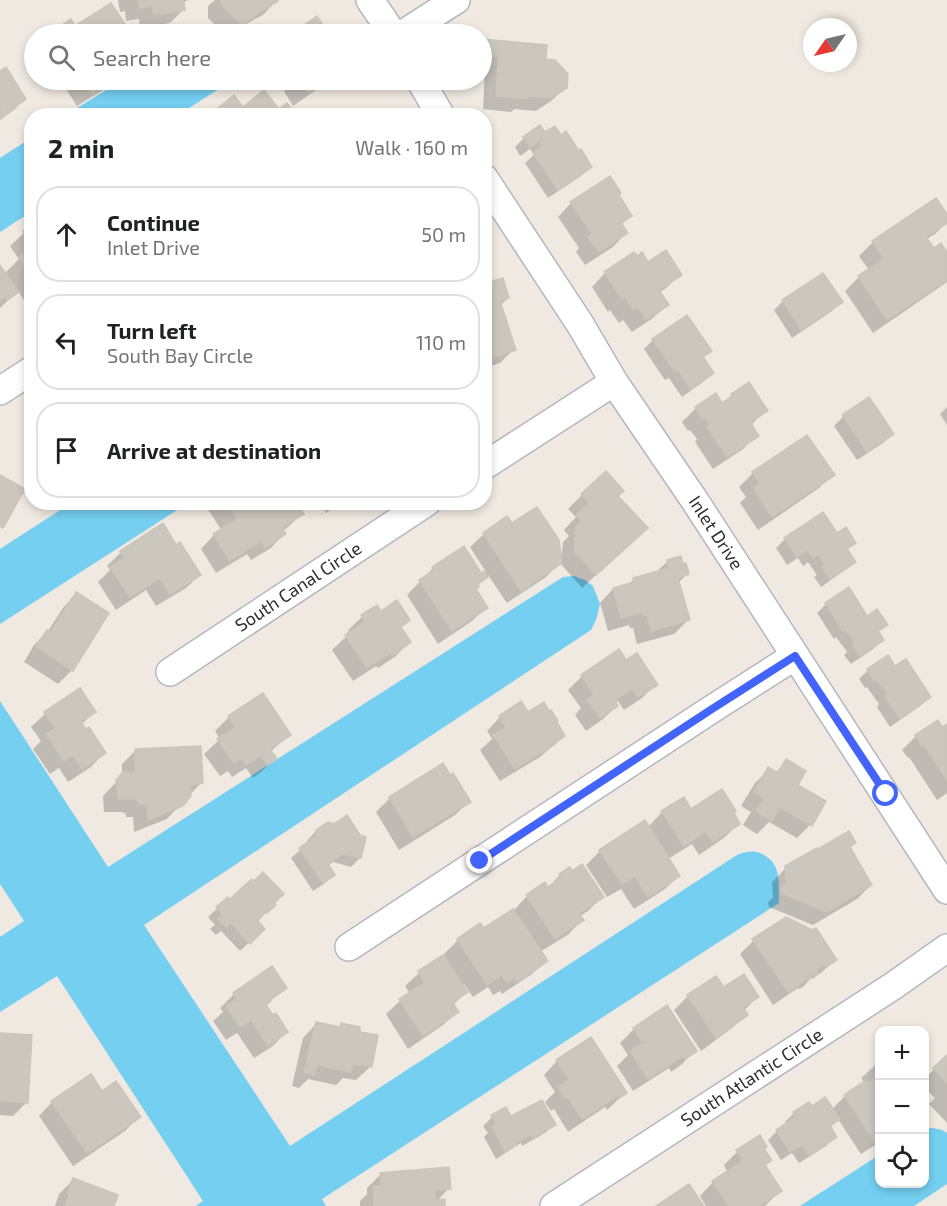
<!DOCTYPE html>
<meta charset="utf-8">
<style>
:root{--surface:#fff;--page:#f2f2f2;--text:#202124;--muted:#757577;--line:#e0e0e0}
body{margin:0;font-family:"Exo 2",sans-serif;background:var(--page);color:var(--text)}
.controls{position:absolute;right:18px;bottom:18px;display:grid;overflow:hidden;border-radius:12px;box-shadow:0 3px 9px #0003}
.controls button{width:54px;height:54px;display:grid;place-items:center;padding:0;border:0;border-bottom:2px solid var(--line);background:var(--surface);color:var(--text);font:30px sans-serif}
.compass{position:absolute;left:803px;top:18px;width:54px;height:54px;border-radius:50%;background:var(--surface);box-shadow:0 3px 9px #0003;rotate:236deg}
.stop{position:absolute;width:18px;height:18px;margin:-14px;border:4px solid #4264fb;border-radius:50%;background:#fff}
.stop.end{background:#4264fb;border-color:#fff;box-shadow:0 2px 6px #0008}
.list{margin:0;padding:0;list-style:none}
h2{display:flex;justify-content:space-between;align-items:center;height:78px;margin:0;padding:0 24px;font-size:26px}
h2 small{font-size:20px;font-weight:400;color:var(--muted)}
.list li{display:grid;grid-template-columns:39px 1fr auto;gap:18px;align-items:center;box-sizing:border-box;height:96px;margin:0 12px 12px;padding:0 12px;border:2px solid var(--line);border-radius:24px}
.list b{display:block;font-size:22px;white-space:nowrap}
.list p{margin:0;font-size:20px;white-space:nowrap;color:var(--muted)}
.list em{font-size:20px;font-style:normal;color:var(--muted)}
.icon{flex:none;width:33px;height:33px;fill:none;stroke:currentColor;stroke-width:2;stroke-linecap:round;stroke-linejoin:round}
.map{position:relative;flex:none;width:947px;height:1206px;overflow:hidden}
.search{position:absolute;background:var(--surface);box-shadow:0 3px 9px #0003;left:24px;top:24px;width:468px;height:66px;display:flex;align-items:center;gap:15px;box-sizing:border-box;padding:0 21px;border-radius:33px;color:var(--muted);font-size:22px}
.panel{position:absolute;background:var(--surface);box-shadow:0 3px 9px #0003;left:24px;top:108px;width:468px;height:402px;border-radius:24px}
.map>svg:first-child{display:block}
</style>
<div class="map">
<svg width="947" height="1206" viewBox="0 0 947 1206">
<rect width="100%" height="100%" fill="#efe9e1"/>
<g fill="#75cff0">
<polygon points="122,80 233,80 178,115 66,115"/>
<polygon points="31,138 31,212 0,232 0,158"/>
<polygon points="71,503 188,503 0,624 0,549"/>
<path d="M 574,576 L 585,580 L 593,586 L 600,604 L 596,620 L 591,630 L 144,925 L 290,1146 L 737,855 C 745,852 752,850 760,853 C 783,863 778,882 779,903 L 322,1199 L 326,1206 L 196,1206 L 203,1201 L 57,976 L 0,1012 L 0,937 L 24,921 L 0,884 L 0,701 L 108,867 L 563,577 Z"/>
<path d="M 925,1128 C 933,1128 940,1128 947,1133 L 947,1184 L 914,1206 L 800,1206 L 879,1155 L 880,1184 L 924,1184 Z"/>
</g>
<g fill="#0003">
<polygon points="118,0 189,0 183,2 184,9 170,23 140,28 139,19 126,21 125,11 120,12"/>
<polygon points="215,0 275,0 276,1 263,15 248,23 232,34 224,34 208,18 208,6"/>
<polygon points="131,26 137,34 51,34 52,33 75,28 126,29"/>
<polygon points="482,40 545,46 544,60 566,87 551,101 536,111 514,109 511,112 483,109 485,70 482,70"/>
<polygon points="6,69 25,99 0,120 0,73"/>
<polygon points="60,80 119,80 77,106"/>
<polygon points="254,80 274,80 260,89"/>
<polygon points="280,80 330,80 293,106 284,91 286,89"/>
<polygon points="540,127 545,135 591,167 581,176 548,198 525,163 534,155 530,149 520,156 515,147 524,138"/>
<polygon points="617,195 630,216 621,225 626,233 613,247 585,265 576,252 579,248 558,217 571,203"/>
<polygon points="947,217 947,222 935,234 927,239 934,250 947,255 947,282 873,333 845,291 859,277 869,270 859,256 873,242"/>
<polygon points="32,227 32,306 29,308 18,291 0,308 0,267 4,274 19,259 10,246 24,233"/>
<polygon points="648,264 680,274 666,288 659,293 667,305 653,318 632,332 623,320 619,323 610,310 608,312 592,287 605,273"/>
<polygon points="823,275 841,302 832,311 792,338 774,310 783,301"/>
<polygon points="484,286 508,298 500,306 514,349 500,363 484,368"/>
<polygon points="653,340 710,351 702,358 712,373 703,382 682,397 669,378 665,380 644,349"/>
<polygon points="715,395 721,405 732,395 766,410 751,425 757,435 743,449 713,469 695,442 697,439 690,430 688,431 682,422 696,408"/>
<polygon points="869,399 892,434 883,443 857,460 834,426 843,417"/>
<polygon points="947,407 947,425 940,414"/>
<polygon points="32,462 32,474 26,469"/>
<polygon points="753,473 833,475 819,488 758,530 740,503 746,497 739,487"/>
<polygon points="582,495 646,528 582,588 560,563 546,577 507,603 488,575 474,590 486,608 472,621 438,644 407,595 433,568 481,575 486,572 470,547 484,534 512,525 561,560 563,542 569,536 564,530 576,517 568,509"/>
<polygon points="212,502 295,502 302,514 288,527 283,531 284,534 271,548 251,560 247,554 216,573 201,549 214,535 222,531 207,508"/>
<polygon points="319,502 342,502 326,513"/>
<polygon points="836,535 854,543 847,550 854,561 845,570 821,587 814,577 817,575 808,562 803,566 798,558 787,565 776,548 785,539"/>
<polygon points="176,547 200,575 186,588 156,606 146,590 116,610 98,582 110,570 107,566 121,552"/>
<polygon points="668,561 687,574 678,583 688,620 674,634 637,644 633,628 630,628 629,625 608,631 600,603 613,589 628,585 634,579 655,573"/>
<polygon points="76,594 72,670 58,684 24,662 34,645 48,631 63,608"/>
<polygon points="826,604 886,625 877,633 882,640 873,649 851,664 844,655 847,652 836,637 834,639 817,613"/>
<polygon points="381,613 408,620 400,628 409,642 396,656 378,668 376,666 353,681 332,650 350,633 348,630 362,617"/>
<polygon points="887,657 895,668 929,697 920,706 890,727 877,707 879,704 867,687 865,688 859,679 868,670"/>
<polygon points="626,662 656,684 642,698 624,710 618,701 615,703 617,706 603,719 586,731 575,715 581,708 568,690 582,676"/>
<polygon points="80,690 94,712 81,725 104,753 91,767 68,782 59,768 50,774 33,749 41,741 31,727 45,714"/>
<polygon points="262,695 289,735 270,752 275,759 261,772 253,778 246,768 232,777 228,771 220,776 204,754 220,739 215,731 229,717"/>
<polygon points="528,714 564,736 540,757 500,781 480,750 492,739 487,731 500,717"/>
<polygon points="947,726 947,793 937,800 909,757 908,758 902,750 916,736 942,729"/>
<polygon points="136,750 201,783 167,819 134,832 133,817 126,817 126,813 124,814 123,812 104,812 103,796 122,776 122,764"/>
<polygon points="787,761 810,825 797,838 769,822 757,834 743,825 751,812 741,806 755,783 769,769 775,773"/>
<polygon points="390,798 469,802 455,815 399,850 376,812"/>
<polygon points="691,811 732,813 738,824 725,837 699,855 692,844 668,859 678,876 665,889 634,909 621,889 607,897 586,865 600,851 648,827 662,812"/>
<polygon points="316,831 360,858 351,867 333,862 328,866 333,874 324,884 313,891 291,858 307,844 307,841"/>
<polygon points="855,843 849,848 871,885 857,899 813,925 769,907 768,904 769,901 773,898 772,882 786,868"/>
<polygon points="560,875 602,897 588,911 580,916 582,920 569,934 540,952 546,961 532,974 502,994 500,991 493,995 488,987 473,997 464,984 461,985 466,992 453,1005 457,1012 443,1025 408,1049 386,1014 400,1001 410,994 405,986 419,973 445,956 444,954 458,940 480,925 484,930 514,910 527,896 547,888"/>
<polygon points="227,899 230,901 273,904 274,905 257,922 254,938 240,951 221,931 216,935 210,929 215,925 208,917"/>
<polygon points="753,941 835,960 821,973 812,979 811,978 803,987 799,989 798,988 773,1005 740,954"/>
<polygon points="272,968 285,988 265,1006 286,1032 273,1046 254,1058 237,1033 226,1040 213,1021 223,1012 220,1008 234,994"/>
<polygon points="716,978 723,989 757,997 744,1011 746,1014 732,1028 701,1051 674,1010 688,996"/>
<polygon points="316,1024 338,1028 341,1025 370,1067 356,1080 343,1078 336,1085 308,1079 299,1088 292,1086 303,1038"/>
<polygon points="634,1029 695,1051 681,1065 671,1072 669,1068 633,1091 617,1066 628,1055 620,1043"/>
<polygon points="0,1034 27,1102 13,1116 0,1115"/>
<polygon points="947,1057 947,1123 929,1104 935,1098 924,1087 924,1079"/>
<polygon points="557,1061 625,1093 607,1110 605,1107 568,1132 554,1109 551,1111 545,1102 555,1092 544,1075"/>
<polygon points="880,1061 880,1142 861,1154 838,1119 830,1128 835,1136 826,1146 799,1163 792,1153 781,1160 768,1140 777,1131 787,1125 785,1122 794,1113 812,1108 832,1109 845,1096 865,1083 861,1078"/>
<polygon points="102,1093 139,1117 125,1131 73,1166 39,1116 52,1102"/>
<polygon points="492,1117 511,1118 554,1124 545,1133 522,1146 521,1143 496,1159 484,1137 488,1133 483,1126"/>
<polygon points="763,1149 770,1160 764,1166 780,1191 765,1206 706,1206 700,1196 713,1182 728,1173 724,1165 737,1152"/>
<polygon points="381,1174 449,1188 436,1202 444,1206 360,1206 360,1201 367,1194 367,1188"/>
<polygon points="73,1180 113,1206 55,1206 59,1194"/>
</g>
<g fill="#cbc7bf" stroke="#cbc5ba" stroke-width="1.5">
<polygon points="138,0 184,0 185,10 154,15 152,6 140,8"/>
<polygon points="221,0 277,0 278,1 263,10 242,25 221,4"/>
<polygon points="111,3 127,27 132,24 139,34 53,34 51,32 71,19 75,26"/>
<polygon points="317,16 327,31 323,34 291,34"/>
<polygon points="482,39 547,45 546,59 555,60 568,74 567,88 551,98 527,96 527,99 496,96 498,57 482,55"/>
<polygon points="6,67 26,99 15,107 16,108 1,118 0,71"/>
<polygon points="83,80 114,80 92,94"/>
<polygon points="299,80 328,80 308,93"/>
<polygon points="264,90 279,109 287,103 297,116 208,116 234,95 243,107"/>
<polygon points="540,125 545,132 555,126 561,135 566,131 579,151 581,149 592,167 558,190 533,153 543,146 539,141 530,148 523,137"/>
<polygon points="610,176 621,193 619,195 632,216 621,223 628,233 599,252 588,237 592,234 570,202"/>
<polygon points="936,198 947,214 947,223 926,237 934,248 941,243 947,252 947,280 887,320 858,276 884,259 872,241"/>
<polygon points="32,226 32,244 23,231"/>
<polygon points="32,249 32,277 18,257"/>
<polygon points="666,250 682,275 659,290 669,305 646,320 638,307 633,310 625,297 622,299 604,272 634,252 637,256 642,252 648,262"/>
<polygon points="0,265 19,292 7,300 4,297 0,300"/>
<polygon points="823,273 843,302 801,330 782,300"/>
<polygon points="503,278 509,298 500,301 516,350 484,360 484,284"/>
<polygon points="687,315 712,351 703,357 714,373 691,389 678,370 675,372 652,339"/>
<polygon points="749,382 768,411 750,422 759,436 727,457 707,427 710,425 705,417 702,419 695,407 716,393 722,403 733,396 731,394"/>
<polygon points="869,397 894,434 867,452 842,415"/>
<polygon points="807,435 835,475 772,517 753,488 760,483 752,472"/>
<polygon points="606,471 624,491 618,496 648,528 596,575 574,551 576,526 582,521 576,515 589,503 581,494"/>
<polygon points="0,475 25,489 3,528 0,526"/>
<polygon points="226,502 296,502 304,514 282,527 286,534 265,548 261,541 230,561 213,534 237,519"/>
<polygon points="537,507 559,540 562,563 521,591 483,533 507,516 512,523"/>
<polygon points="823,512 837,533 846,527 856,543 847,549 856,562 830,579 822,567 825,565 818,554 813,558 808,550 797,557 784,538"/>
<polygon points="163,523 176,545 180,542 201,575 170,594 160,578 130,597 110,567 125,558 120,551"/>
<polygon points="464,546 481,573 484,571 488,577 478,584 479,587 476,589 488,608 452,631 419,580 435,570 432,567"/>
<polygon points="681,556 683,564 686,563 689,574 678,578 690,620 651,631 647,615 643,616 643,612 621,618 613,588 634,582 633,578 669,568 667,560"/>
<polygon points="849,587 867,616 877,609 888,625 878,631 884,640 860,656 852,644 855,643 846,630 843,631 825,603"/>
<polygon points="76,592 109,613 73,671 36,647 47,630 51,632"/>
<polygon points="397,600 410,620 401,627 411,642 392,656 390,653 367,668 345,635 365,621 361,615 377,605 381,611"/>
<polygon points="619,649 626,660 637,653 658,685 638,697 632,689 615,700 618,706 600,718 587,700 594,695 581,675"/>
<polygon points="888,655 895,666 906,659 931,697 900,719 885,696 888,695 877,679 874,681 867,669"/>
<polygon points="80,688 96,712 81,722 86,729 89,727 106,753 82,769 73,755 64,761 46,734 55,728 44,712"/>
<polygon points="263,693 291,735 270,749 277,759 267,765 261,755 246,765 242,758 234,763 217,739 235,727 228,716"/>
<polygon points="521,701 528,712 544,702 549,711 551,710 558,721 557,722 565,736 555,743 555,744 515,769 493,735 506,727 499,716"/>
<polygon points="938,720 942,727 947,724 947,780 924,745 922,746 915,735"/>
<polygon points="201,746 203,783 190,785 191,796 183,806 148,820 147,804 139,804 139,801 137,801 136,799 118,799 116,780 123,772 135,772 135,749"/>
<polygon points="786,759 806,771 798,785 826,801 812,826 780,807 772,821 756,811 764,798 754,792 768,767 778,773"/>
<polygon points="443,763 450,775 453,773 471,802 413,837 389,797"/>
<polygon points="722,789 736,811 734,813 740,824 713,842 706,831 684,846 661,811 684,797 691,809"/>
<polygon points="347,815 360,835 366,837 361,858 343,854 328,864 335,875 323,883 299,848 315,837 316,830 328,822 334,824"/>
<polygon points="645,820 680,876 648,897 635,876 622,884 599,850"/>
<polygon points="849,831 856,843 850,847 872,885 827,912 783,894 781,890 782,886 786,884 785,866 817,848 818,849"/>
<polygon points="582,864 604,897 579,913 584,920 555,939 526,895 545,882 548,887 562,877 559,874 570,867 572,871"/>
<polygon points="263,872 284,894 274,903 276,905 267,913 266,911 257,920 265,929 250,944 231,923 226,927 218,919 223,915 216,907 228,897 230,899 244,886 252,879 254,881"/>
<polygon points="513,909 548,961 517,982 514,978 507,983 502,975 487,985 457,939 480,923 484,928"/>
<polygon points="786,917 812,930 816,928 837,960 826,967 825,964 816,970 818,973 814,976 811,973 810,974 811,977 788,992 752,939"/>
<polygon points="443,955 468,992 452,1002 459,1012 423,1036 399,999 425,983 418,971"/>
<polygon points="272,966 287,988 270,1000 271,1001 266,1005 273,1015 276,1013 288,1032 268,1046 251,1020 240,1027 226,1006 237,999 233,993"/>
<polygon points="744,974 759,997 743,1007 748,1015 716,1038 687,995 716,976 724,987"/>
<polygon points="667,1005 697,1051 685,1059 683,1056 648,1079 630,1051 643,1043 633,1028"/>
<polygon points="316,1022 340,1027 341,1023 360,1027 360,1032 378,1035 372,1067 353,1064 351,1072 317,1065 314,1075 304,1072"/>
<polygon points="0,1033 32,1035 28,1103 0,1101"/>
<polygon points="591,1037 627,1093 621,1097 619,1095 582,1119 568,1097 565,1099 558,1087 569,1079 556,1060"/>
<polygon points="947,1055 947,1083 933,1068"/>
<polygon points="91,1074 102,1091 116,1081 141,1117 87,1153 51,1101"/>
<polygon points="880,1074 880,1139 875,1142 844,1095 865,1081 867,1083"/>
<polygon points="825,1097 840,1119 830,1126 837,1137 809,1156 802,1145 790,1152 776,1130 796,1117 793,1112 809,1102 812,1106"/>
<polygon points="542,1100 556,1125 532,1138 530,1135 516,1143 517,1145 505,1151 492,1127 496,1124 491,1115 506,1107 511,1116"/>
<polygon points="760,1135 767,1147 764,1149 772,1160 765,1165 782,1191 759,1206 729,1206 712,1181 743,1161 736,1150"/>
<polygon points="449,1167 451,1189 435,1190 436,1200 445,1199 445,1206 374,1206 373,1186 381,1186 380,1173"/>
<polygon points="73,1178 118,1195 114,1206 65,1206 69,1194 67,1193"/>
<polygon points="689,1184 704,1206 656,1206"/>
</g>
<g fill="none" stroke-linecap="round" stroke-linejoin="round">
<g stroke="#b4b7c1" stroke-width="30">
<g id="street">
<polyline points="370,0 393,34"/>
<polyline points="403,34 456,0"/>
<polyline points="420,80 441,116"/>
<path id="s1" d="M 484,178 L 580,324 L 614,382 L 695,501 L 947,890"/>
<polyline points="0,391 32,370"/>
<polyline points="484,466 614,382"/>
<path id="s2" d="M 170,672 L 427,502"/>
<polyline points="349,947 712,709 795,656"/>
<path id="s3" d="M 554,1206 L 893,986 L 947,948"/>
</g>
</g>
<use href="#street" stroke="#fff" stroke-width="27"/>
</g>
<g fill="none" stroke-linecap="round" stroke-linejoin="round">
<polyline stroke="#4264fb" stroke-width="8" points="480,861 712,709 795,656 886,794"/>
</g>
<g text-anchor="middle" stroke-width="5" stroke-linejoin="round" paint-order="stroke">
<g font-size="18" fill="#2e2e2e" stroke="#fff">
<text dy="6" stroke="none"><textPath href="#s1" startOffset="424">Inlet Drive</textPath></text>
<text dy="6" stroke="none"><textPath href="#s2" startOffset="154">South Canal Circle</textPath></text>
<text dy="6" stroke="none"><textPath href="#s3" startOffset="236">South Atlantic Circle</textPath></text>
</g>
</g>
</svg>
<div class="controls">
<button>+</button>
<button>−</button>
<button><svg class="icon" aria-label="locate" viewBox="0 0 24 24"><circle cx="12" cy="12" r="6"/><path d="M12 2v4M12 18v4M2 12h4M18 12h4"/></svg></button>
</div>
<svg class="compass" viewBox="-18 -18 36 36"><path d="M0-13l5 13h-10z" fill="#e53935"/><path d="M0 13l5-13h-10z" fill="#757577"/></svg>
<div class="stop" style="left:886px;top:794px"></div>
<div class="stop end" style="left:480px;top:861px"></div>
<div class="search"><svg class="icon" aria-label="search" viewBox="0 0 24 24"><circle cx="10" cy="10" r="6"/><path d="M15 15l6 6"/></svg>Search here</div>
<section class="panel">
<h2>2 min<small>Walk · 160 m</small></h2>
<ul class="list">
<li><svg class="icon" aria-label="ahead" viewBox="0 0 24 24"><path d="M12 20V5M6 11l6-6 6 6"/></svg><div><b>Continue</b><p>Inlet Drive</p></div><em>50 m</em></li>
<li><svg class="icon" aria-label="left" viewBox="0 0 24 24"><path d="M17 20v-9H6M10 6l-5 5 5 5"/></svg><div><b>Turn left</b><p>South Bay Circle</p></div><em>110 m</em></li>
<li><svg class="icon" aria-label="arrive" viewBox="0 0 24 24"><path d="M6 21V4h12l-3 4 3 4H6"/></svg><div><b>Arrive at destination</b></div></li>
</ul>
</section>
</div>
